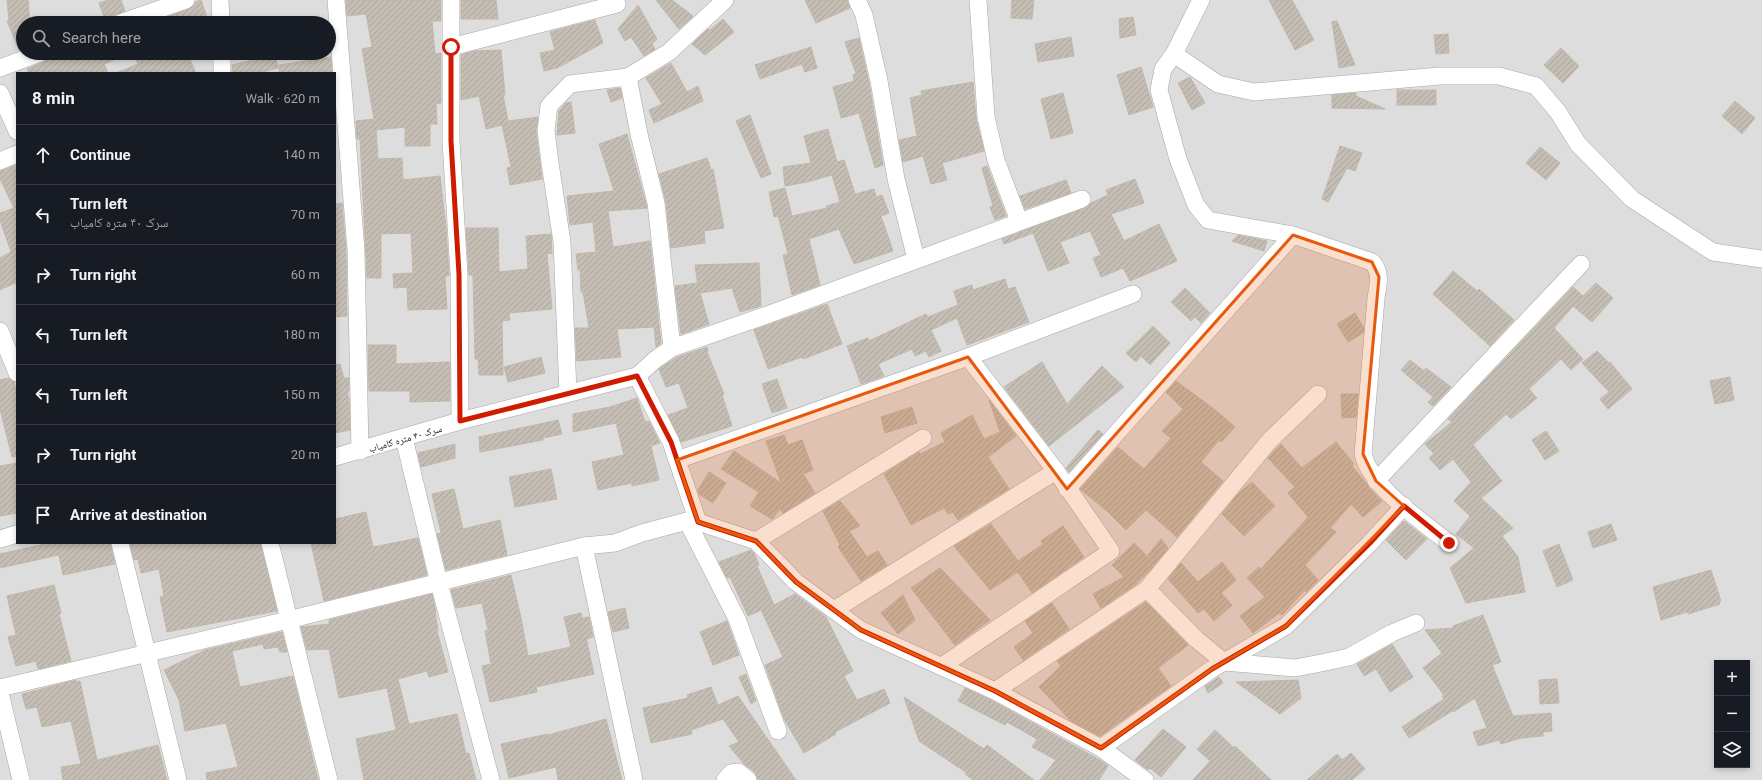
<!DOCTYPE html>
<meta charset="utf-8">
<style>
:root{--surface:#171b24;--page:#20242c;--text:#f1f3f6;--muted:#9ea1a6;--line:#363941}
body{margin:0;font-family:Roboto,"Noto Naskh Arabic",sans-serif;background:var(--page);color:var(--text)}
.controls{position:absolute;right:12px;bottom:12px;display:grid;overflow:hidden;border-radius:0px;box-shadow:0 2px 6px #0003}
.controls button{width:36px;height:36px;display:grid;place-items:center;padding:0;border:0;border-bottom:1px solid var(--line);background:var(--surface);color:var(--text);font:20px sans-serif}
.stop{position:absolute;width:12px;height:12px;margin:-9px;border:3px solid #cf1b00;border-radius:50%;background:#fff}
.stop.end{background:#cf1b00;border-color:#fff;box-shadow:0 1px 4px #0008}
.list{margin:0;padding:0;list-style:none}
h2{display:flex;justify-content:space-between;align-items:center;height:52px;margin:0;padding:0 16px;font-size:17px}
h2 small{font-size:13px;font-weight:400;color:var(--muted)}
.list li{display:grid;grid-template-columns:26px 1fr auto;gap:12px;align-items:center;box-sizing:border-box;height:60px;padding:0 16px;border-top:1px solid var(--line)}
.list b{display:block;font-size:15px;white-space:nowrap}
.list p{margin:0;font-size:13px;white-space:nowrap;color:var(--muted)}
.list em{font-size:13px;font-style:normal;color:var(--muted)}
.icon{flex:none;width:22px;height:22px;fill:none;stroke:currentColor;stroke-width:2;stroke-linecap:round;stroke-linejoin:round}
.map{position:relative;flex:none;width:1762px;height:780px;overflow:hidden}
.search{position:absolute;background:var(--surface);box-shadow:0 2px 6px #0003;left:16px;top:16px;width:320px;height:44px;display:flex;align-items:center;gap:10px;box-sizing:border-box;padding:0 14px;border-radius:22px;color:var(--muted);font-size:15px}
.panel{position:absolute;background:var(--surface);box-shadow:0 2px 6px #0003;left:16px;top:72px;width:320px;height:472px;border-radius:0px}
.map>svg:first-child{display:block}
</style>
<div class="map">
<svg width="1762" height="780" viewBox="0 0 1762 780">
<defs>
<pattern id="building-hatch" width="6" height="6" patternUnits="userSpaceOnUse"><rect width="6" height="6" fill="#c5beb5"/><path d="M-1 1l2-2M0 6l6-6M5 7l2-2" fill="none" stroke="#a9a39b"/></pattern>
</defs>
<rect width="100%" height="100%" fill="#f0eee6"/>
<path fill="#dedddd" fill-rule="evenodd" d="M 0,0 L 1762,0 L 1762,780 L 0,780 ZM 23,23 L 329,23 L 329,53 L 23,53 ZM 17,73 L 335,73 L 335,543 L 17,543 ZM 1717,663 L 1747,663 L 1747,765 L 1717,765 Z"/>
<g fill="url(#building-hatch)" stroke="#c2b7a8">
<polygon points="7,0 28,0 30,23 23,23 23,49 19,50 7,21 9,21"/>
<polygon points="109,0 121,0 125,11 113,16 110,23 106,23 99,3"/>
<polygon points="201,0 209,23 150,23 189,9 194,6 196,2"/>
<polygon points="346,0 441,0 441,21 432,21 435,54 441,53 441,103 436,104 437,124 430,124 430,146 405,146 405,127 376,130 378,159 402,158 403,180 440,176 446,228 449,274 449,276 445,276 447,309 408,310 407,287 394,288 393,274 413,273 411,233 381,234 381,278 367,278 360,139 357,139 356,121 374,119 362,49 372,47 366,14 347,16"/>
<polygon points="461,0 496,0 498,19 461,19"/>
<polygon points="656,0 672,0 693,16 679,29"/>
<polygon points="805,0 847,0 850,8 816,23"/>
<polygon points="1012,0 1034,0 1032,19 1011,18"/>
<polygon points="1269,0 1292,0 1314,40 1295,50"/>
<polygon points="638,5 657,39 652,44 655,49 644,56 631,37 625,41 618,29"/>
<polygon points="1133,17 1136,35 1120,38 1119,19"/>
<polygon points="723,19 734,32 705,55 692,44 708,29 710,30"/>
<polygon points="595,20 603,43 557,68 544,71 540,53 555,50 550,32"/>
<polygon points="1337,21 1355,65 1339,68 1332,22"/>
<polygon points="1448,34 1449,53 1436,54 1434,35"/>
<polygon points="1071,37 1074,56 1038,62 1035,44"/>
<polygon points="859,38 869,83 883,165 875,168 859,113 841,118 833,87 854,81 853,75 856,74 845,42"/>
<polygon points="811,47 817,68 805,72 802,64 760,79 755,65"/>
<polygon points="1561,48 1579,66 1563,83 1544,65"/>
<polygon points="501,50 505,95 503,95 508,121 538,117 536,131 542,179 510,185 507,168 511,167 502,125 486,129 479,96 461,100 461,55 474,51"/>
<polygon points="50,53 131,53 104,64 108,73 29,73 27,69 44,62 48,59"/>
<polygon points="134,53 149,53 151,58 163,53 187,53 196,73 116,73 138,64"/>
<polygon points="275,55 278,68 258,73 232,73 232,65"/>
<polygon points="331,57 332,73 279,73 279,65"/>
<polygon points="671,63 687,92 698,86 703,101 654,123 649,110 662,104 646,78"/>
<polygon points="1141,67 1153,107 1129,115 1117,75"/>
<polygon points="1190,77 1205,103 1192,110 1178,83"/>
<polygon points="973,82 976,118 984,151 942,163 947,180 931,184 923,156 903,162 899,140 917,136 910,98 922,95 921,91"/>
<polygon points="620,88 622,98 611,102 607,90"/>
<rect x="1397" y="90" width="39" height="15"/>
<polygon points="1063,93 1073,133 1051,139 1041,99"/>
<polygon points="1356,93 1356,96 1385,109 1332,108 1332,95"/>
<polygon points="1735,101 1755,118 1742,134 1722,116"/>
<polygon points="571,102 575,133 557,135 559,111 566,103"/>
<polygon points="750,115 771,174 761,178 736,121"/>
<polygon points="828,129 837,162 844,160 855,194 874,189 876,197 882,195 889,213 881,216 893,251 854,264 839,229 809,239 820,285 792,295 783,255 788,254 778,216 774,217 769,192 785,188 792,216 827,208 826,206 840,202 832,175 807,182 785,186 783,167 811,163 804,136"/>
<polygon points="627,134 647,208 608,211 613,247 650,241 661,343 656,347 654,327 617,329 621,357 577,361 575,328 589,328 583,292 581,292 580,270 578,270 576,254 596,252 593,222 570,225 567,196 614,191 599,144"/>
<polygon points="1340,146 1362,153 1355,171 1347,168 1328,202 1322,199"/>
<polygon points="1540,147 1560,163 1546,180 1526,163"/>
<polygon points="707,158 711,170 713,169 724,228 704,231 705,243 671,248 666,202 659,174"/>
<polygon points="17,165 17,282 0,290 0,258 11,252 0,220 0,213 14,208 0,179 0,171"/>
<polygon points="987,166 1006,216 995,220 990,207 993,206 982,168"/>
<polygon points="1135,179 1144,203 1111,214 1124,241 1159,224 1177,261 1130,281 1123,268 1101,277 1093,258 1101,255 1090,231 1060,242 1069,263 1048,271 1033,233 1004,244 1002,239 1085,208 1091,203 1108,195 1106,190"/>
<polygon points="1066,180 1071,193 1025,209 1020,196"/>
<polygon points="342,203 346,250 347,316 335,317 335,204"/>
<polygon points="466,228 498,228 499,272 528,269 526,236 551,234 552,253 547,254 552,309 509,313 510,320 502,321 503,375 479,375 478,359 475,359 473,275 469,275"/>
<polygon points="1238,235 1267,241 1264,251 1232,241"/>
<polygon points="759,263 761,306 740,312 732,288 700,293 709,324 681,334 675,286 697,283 698,286 695,265"/>
<polygon points="1453,271 1477,291 1479,289 1514,320 1490,346 1433,294"/>
<polygon points="1005,279 1008,289 1015,287 1029,322 967,345 957,318 931,330 941,351 929,357 926,351 915,356 912,349 878,364 884,376 861,384 847,346 868,338 869,341 926,314 928,317 958,305 954,291 972,285 973,290"/>
<polygon points="1596,283 1613,298 1592,322 1573,306 1554,328 1583,359 1571,370 1561,359 1529,389 1537,398 1511,419 1506,414 1473,445 1502,481 1481,498 1513,528 1502,536 1518,557 1525,592 1466,603 1450,568 1474,548 1456,534 1470,516 1454,501 1471,482 1453,459 1440,470 1429,458 1434,454 1425,444 1452,422 1448,419 1573,287 1583,296"/>
<polygon points="1185,288 1210,313 1201,323 1195,317 1191,321 1171,302"/>
<polygon points="827,304 842,344 803,359 802,357 768,369 754,330"/>
<polygon points="1355,313 1364,328 1363,333 1348,342 1337,324"/>
<polygon points="1153,326 1170,343 1150,365 1141,356 1136,362 1126,353"/>
<polygon points="368,345 396,345 396,364 450,362 450,401 410,402 410,391 369,391"/>
<polygon points="707,347 708,351 707,352 724,394 722,395 732,426 681,442 668,415 688,408 679,383 666,387 659,369 677,357"/>
<polygon points="1597,351 1609,363 1610,362 1632,389 1608,409 1600,399 1609,392 1582,363"/>
<polygon points="541,357 545,373 508,382 504,367"/>
<polygon points="1410,360 1424,371 1426,368 1451,387 1433,406 1428,402 1433,397 1401,370"/>
<polygon points="1042,362 1067,404 1102,366 1124,387 1049,446 1004,387"/>
<polygon points="340,364 344,378 349,378 349,391 347,391 349,400 350,430 335,433 335,365"/>
<polygon points="1730,377 1734,400 1715,404 1710,381"/>
<polygon points="9,378 14,382 17,395 17,456 12,457 0,409 0,380"/>
<polygon points="777,379 787,408 772,413 762,384"/>
<polygon points="1176,381 1214,409 1235,427 1221,442 1219,440 1201,462 1223,481 1177,537 1146,510 1126,530 1106,510 1080,489 1118,447 1144,469 1171,438 1162,431 1183,409 1166,392"/>
<polygon points="1341,394 1358,394 1356,417 1342,418"/>
<polygon points="637,398 645,422 649,421 660,443 651,446 659,480 632,486 632,483 598,490 592,462 624,455 616,423 573,432 573,414 610,407"/>
<polygon points="989,400 1016,436 988,457 1009,489 958,520 953,512 948,514 944,508 911,525 884,474 919,452 920,454 945,442 941,433 972,415 984,439 1000,432"/>
<polygon points="912,407 917,423 885,433 881,417"/>
<polygon points="558,420 562,434 543,438 543,440 480,452 479,437"/>
<polygon points="1098,430 1103,434 1069,472 1066,468"/>
<polygon points="1546,431 1559,451 1545,460 1532,440"/>
<polygon points="784,435 788,445 802,440 813,470 803,474 815,493 783,513 780,509 772,519 750,506 759,492 721,469 734,451 781,483 766,441"/>
<polygon points="1336,442 1354,464 1352,466 1366,483 1369,488 1382,501 1363,517 1351,504 1330,528 1336,532 1305,565 1318,580 1306,592 1305,590 1282,615 1279,613 1253,633 1240,616 1265,597 1247,578 1259,567 1261,569 1308,517 1288,493 1295,487 1268,458 1281,444 1302,468"/>
<polygon points="455,444 455,458 421,467 418,453"/>
<polygon points="17,463 17,513 0,516 0,466"/>
<polygon points="551,469 557,499 515,507 509,477"/>
<polygon points="709,472 726,483 713,503 699,494 698,490"/>
<polygon points="1252,482 1275,506 1244,536 1222,514 1238,494"/>
<polygon points="454,489 463,529 500,520 507,555 446,570 437,534 441,533 432,494"/>
<polygon points="840,501 860,526 849,531 867,557 878,551 887,565 861,581 838,547 840,545 823,511"/>
<polygon points="366,512 373,547 418,538 427,575 324,601 311,543 335,543 335,519"/>
<polygon points="1404,521 1427,539 1406,560 1386,540"/>
<polygon points="991,524 1018,561 1043,544 1041,541 1063,526 1084,557 1032,593 1018,572 990,590 954,546"/>
<polygon points="1611,524 1617,540 1593,548 1588,532"/>
<polygon points="1161,539 1168,548 1151,569 1136,584 1101,608 1093,594 1124,577 1112,565 1134,543 1152,561 1148,555"/>
<polygon points="49,543 110,543 115,564 63,575 59,555 0,568 0,554"/>
<polygon points="130,543 260,543 277,611 167,632 160,597 164,596 159,569 141,573 138,559 134,560"/>
<polygon points="1559,544 1573,580 1557,587 1543,551"/>
<polygon points="751,550 754,553 759,565 757,566 774,605 795,594 826,617 853,671 844,676 857,700 884,689 890,703 835,732 836,734 804,753 784,719 765,665 783,657 761,610 748,616 730,577 727,578 719,562"/>
<polygon points="1222,562 1236,580 1221,593 1232,605 1214,621 1204,609 1198,613 1168,579 1181,563 1198,582"/>
<polygon points="940,568 990,620 955,645 911,588"/>
<polygon points="1711,570 1721,601 1719,601 1720,604 1688,614 1687,612 1661,620 1653,587"/>
<polygon points="511,575 521,618 528,656 571,647 564,617 581,613 582,618 589,617 593,637 587,639 587,642 594,674 536,687 537,692 490,702 482,666 491,664 485,631 488,630 482,603 456,608 451,590"/>
<polygon points="54,585 61,613 59,614 71,661 38,669 36,661 16,666 8,637 16,635 7,596"/>
<polygon points="432,594 436,612 435,612 438,630 437,631 448,672 429,677 427,671 398,679 409,724 457,714 466,754 469,753 476,780 364,780 356,739 396,730 387,688 339,698 329,649 307,650 301,627 329,624 329,620"/>
<polygon points="903,595 915,620 898,634 881,613"/>
<polygon points="1146,602 1188,645 1158,668 1171,686 1100,736 1071,721 1039,687 1061,666 1057,661"/>
<polygon points="1052,603 1069,629 1023,660 1014,647 1033,633 1025,621"/>
<polygon points="625,608 629,628 613,632 608,612"/>
<polygon points="1483,615 1501,662 1492,665 1513,716 1551,713 1552,731 1543,732 1543,736 1521,738 1501,744 1499,740 1478,746 1473,732 1487,728 1475,698 1453,712 1452,711 1409,738 1402,727 1444,699 1442,696 1444,695 1423,668 1442,653 1425,630 1454,628 1453,626"/>
<polygon points="727,621 739,655 713,665 700,632"/>
<polygon points="282,632 287,652 280,652 278,647 264,649 263,644 232,651 240,687 293,676 318,780 207,780 206,773 238,767 226,723 185,731 179,700 164,670 205,650"/>
<polygon points="1392,644 1413,677 1390,692 1376,669 1364,676 1357,664"/>
<polygon points="746,674 756,701 751,704 739,677"/>
<polygon points="1219,677 1223,683 1208,693 1205,686"/>
<polygon points="1557,679 1559,703 1540,704 1539,680"/>
<polygon points="76,680 76,682 80,681 97,760 158,745 167,780 63,780 61,767 81,764 71,721 42,727 37,707 26,709 22,694"/>
<polygon points="1298,680 1301,698 1280,714 1236,682"/>
<polygon points="711,687 718,705 738,696 796,780 758,780 755,772 745,765 729,746 739,742 723,719 691,730 692,734 651,743 643,708 688,698 687,695"/>
<polygon points="965,688 991,700 1100,760 1108,766 1099,780 1040,780 1056,760 1032,747 1037,739 1007,722 1005,725 958,701"/>
<polygon points="904,697 984,749 987,745 1034,780 973,780 965,774 967,773 919,741"/>
<polygon points="606,719 622,780 558,780 556,767 509,778 501,744 548,734 548,735"/>
<polygon points="1163,729 1186,747 1161,777 1150,768 1148,770 1135,760"/>
<polygon points="1215,730 1234,748 1235,746 1271,780 1193,780 1210,761 1197,749"/>
<polygon points="1351,753 1365,769 1352,780 1307,780 1337,754 1342,760"/>
</g>
<g fill="none" stroke-linecap="round" stroke-linejoin="round">
<g stroke="#a7a7a7" stroke-width="18">
<g id="minor">
<polyline points="220,0 221,23"/>
<polyline points="336,0 356,250 360,451"/>
<polyline points="451,0 451,141 459,274 460,421"/>
<polyline points="857,0 864,15 879,81 896,179 916,259"/>
<polyline points="978,0 986,117 996,160 1019,221"/>
<path d="M 1201,0 L 1174,54 L 1163,69 L 1159,90 L 1178,159 L 1196,205 L 1208,220 L 1293,235 L 1372,262 C 1382,273 1378,284 1376,298 L 1363,454 C 1371,488 1422,521 1449,543"/>
<polyline points="120,23 186,0"/>
<polyline points="451,47 617,4 614,0"/>
<polyline points="222,53 222,73"/>
<polyline points="1174,54 1218,84 1254,92 1440,76 1499,76 1536,86 1558,112 1578,144 1632,199 1713,252 1762,259"/>
<polyline points="0,68 40,53"/>
<polyline points="628,77 639,134 656,203 672,348"/>
<polyline points="0,93 17,131"/>
<polyline points="0,161 17,154"/>
<polyline points="0,331 17,373"/>
<polyline points="637,376 671,442 698,522"/>
<polyline points="568,393 562,242 550,163 546,130 549,106 570,84 628,77 669,52 725,0"/>
<polyline points="404,438 439,583 491,780"/>
<polyline points="335,457 460,421 637,376 656,359 672,348 767,315 1082,199"/>
<polyline points="677,460 968,357 1133,294"/>
<polyline points="1376,481 1581,264"/>
<polyline points="1067,489 1293,235"/>
<polyline points="687,521 737,619 778,731"/>
<polyline points="0,539 17,534"/>
<polyline points="756,541 923,438"/>
<polyline points="120,543 178,780"/>
<polyline points="270,543 329,780"/>
<polyline points="584,546 634,780"/>
<polyline points="1147,589 1196,639 1224,662 1295,668 1321,663 1349,657 1392,633 1416,623"/>
<polyline points="834,610 1056,471"/>
<polyline points="942,666 1111,551 1056,471 968,357"/>
<polyline points="0,688 288,620 584,546 615,543 642,533 687,521 698,522 756,541 796,582 861,630 995,691 1101,748 1145,780"/>
<polyline points="995,691 1147,589 1270,440 1318,394"/>
<polyline points="0,693 21,780"/>
<polyline points="1101,748 1212,669 1286,626 1369,544 1404,506"/>
<polyline points="725,780 731,773 738,772 748,780"/>
</g>
</g>
<use href="#minor" stroke="#fff" stroke-width="17"/>
</g>
<g fill="none" stroke-linecap="round" stroke-linejoin="round">
<polyline stroke="#cf1b00" stroke-width="5" points="451,47 451,141 459,274 460,421 637,376 671,442 698,522 756,541 796,582 861,630 995,691 1101,748 1212,669 1286,626 1369,544 1404,506 1449,543"/>
</g>
<path fill="#e8590c" fill-opacity="0.2" stroke="#e8590c" stroke-width="3" stroke-linejoin="round" d="M 1293,235 L 1372,262 L 1379,277 L 1363,454 L 1376,481 L 1404,506 L 1286,626 L 1212,669 L 1101,748 L 995,691 L 861,630 L 796,582 L 756,541 L 698,522 L 677,460 L 968,357 L 1067,489 Z"/>
<g text-anchor="middle" stroke-width="3.5" stroke-linejoin="round" paint-order="stroke">
<g font-size="10" fill="#202020" stroke="#fff">
<text transform="translate(405 438) rotate(-16)" y="4">سرک ۴۰ متره کامیاب</text>
</g>
</g>
</svg>
<div class="controls">
<button>+</button>
<button>−</button>
<button><svg class="icon" aria-label="layers" viewBox="0 0 24 24"><path d="M12 4l9 5-9 5-9-5zM3 14l9 5 9-5"/></svg></button>
</div>
<div class="stop" style="left:451px;top:47px"></div>
<div class="stop end" style="left:1449px;top:543px"></div>
<div class="search"><svg class="icon" aria-label="search" viewBox="0 0 24 24"><circle cx="10" cy="10" r="6"/><path d="M15 15l6 6"/></svg>Search here</div>
<section class="panel">
<h2>8 min<small>Walk · 620 m</small></h2>
<ul class="list">
<li><svg class="icon" aria-label="ahead" viewBox="0 0 24 24"><path d="M12 20V5M6 11l6-6 6 6"/></svg><div><b>Continue</b></div><em>140 m</em></li>
<li><svg class="icon" aria-label="left" viewBox="0 0 24 24"><path d="M17 20v-9H6M10 6l-5 5 5 5"/></svg><div><b>Turn left</b><p>سرک ۴۰ متره کامیاب</p></div><em>70 m</em></li>
<li><svg class="icon" aria-label="right" viewBox="0 0 24 24"><path d="M7 20v-9h11M14 6l5 5-5 5"/></svg><div><b>Turn right</b></div><em>60 m</em></li>
<li><svg class="icon" aria-label="left" viewBox="0 0 24 24"><path d="M17 20v-9H6M10 6l-5 5 5 5"/></svg><div><b>Turn left</b></div><em>180 m</em></li>
<li><svg class="icon" aria-label="left" viewBox="0 0 24 24"><path d="M17 20v-9H6M10 6l-5 5 5 5"/></svg><div><b>Turn left</b></div><em>150 m</em></li>
<li><svg class="icon" aria-label="right" viewBox="0 0 24 24"><path d="M7 20v-9h11M14 6l5 5-5 5"/></svg><div><b>Turn right</b></div><em>20 m</em></li>
<li><svg class="icon" aria-label="arrive" viewBox="0 0 24 24"><path d="M6 21V4h12l-3 4 3 4H6"/></svg><div><b>Arrive at destination</b></div></li>
</ul>
</section>
</div>
